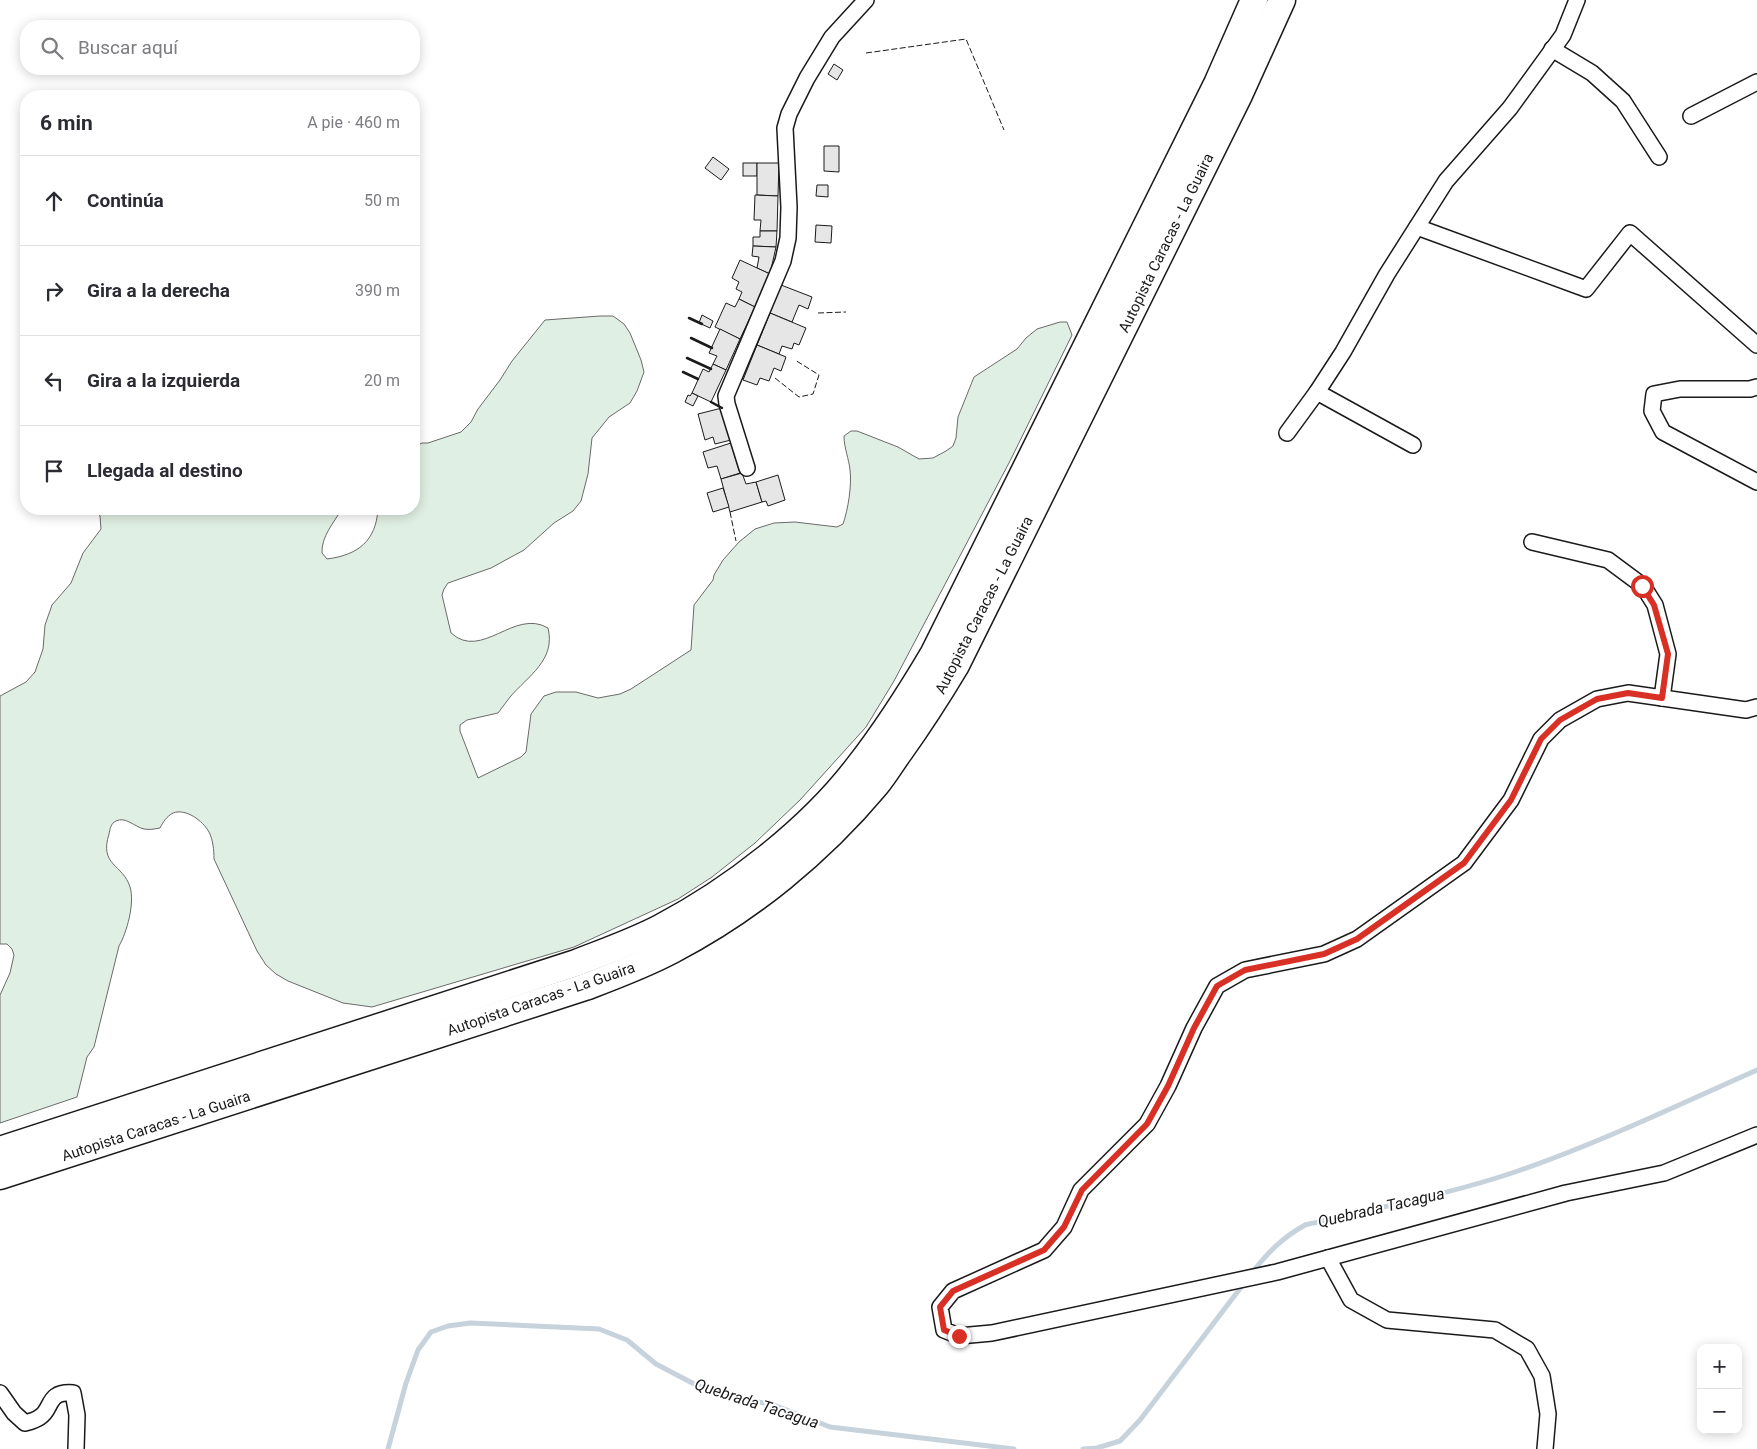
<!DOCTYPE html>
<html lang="es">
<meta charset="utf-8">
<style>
:root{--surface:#fff;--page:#f7f7f7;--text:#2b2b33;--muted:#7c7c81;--line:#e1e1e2}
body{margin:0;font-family:Roboto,sans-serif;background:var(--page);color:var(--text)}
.controls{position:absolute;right:15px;bottom:15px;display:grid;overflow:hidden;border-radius:10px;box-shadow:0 2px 12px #0003}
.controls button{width:45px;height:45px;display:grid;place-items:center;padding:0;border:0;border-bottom:1px solid var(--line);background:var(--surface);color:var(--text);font:25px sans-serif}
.stop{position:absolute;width:15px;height:15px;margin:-11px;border:4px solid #d93025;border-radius:50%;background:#fff}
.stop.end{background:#d93025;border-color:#fff;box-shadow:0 1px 5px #0008}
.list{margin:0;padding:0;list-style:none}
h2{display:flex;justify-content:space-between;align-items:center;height:65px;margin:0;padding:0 20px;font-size:21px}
h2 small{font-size:16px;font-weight:400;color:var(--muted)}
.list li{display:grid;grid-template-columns:32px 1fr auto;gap:15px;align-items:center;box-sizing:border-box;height:90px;padding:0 20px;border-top:1px solid var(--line)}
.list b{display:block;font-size:19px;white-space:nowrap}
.list em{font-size:16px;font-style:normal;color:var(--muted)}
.icon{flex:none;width:28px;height:28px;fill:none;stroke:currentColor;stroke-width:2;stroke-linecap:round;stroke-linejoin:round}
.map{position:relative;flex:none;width:1757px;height:1449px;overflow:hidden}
.search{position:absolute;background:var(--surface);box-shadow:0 2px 12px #0003;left:20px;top:20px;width:400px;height:55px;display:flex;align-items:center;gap:12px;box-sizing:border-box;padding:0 18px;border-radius:20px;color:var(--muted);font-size:19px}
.panel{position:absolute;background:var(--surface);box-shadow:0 2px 12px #0003;left:20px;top:90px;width:400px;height:425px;border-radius:20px}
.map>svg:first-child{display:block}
</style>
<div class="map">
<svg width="1757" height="1449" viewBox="0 0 1757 1449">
<rect width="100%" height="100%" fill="#fff"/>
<path fill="#e0efe3" stroke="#6a6a6a" d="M 600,316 L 613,316 L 624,324 L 630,333 L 641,360 L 644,372 L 637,391 L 630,403 L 609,417 L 592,438 L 588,474 L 581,501 L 573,511 L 554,523 L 524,550 L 491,568 L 448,583 L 444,589 L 442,595 L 451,633 C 482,661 514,608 548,628 C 556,660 528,676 510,697 C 506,702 502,708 498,713 L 467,720 L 460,725 L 460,731 L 478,778 L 521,757 L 526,752 L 531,714 L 544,696 L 556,692 L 576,692 L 598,698 L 620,694 L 631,689 L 691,650 L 694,605 L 713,580 L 714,575 L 723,560 L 739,542 L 755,529 L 774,523 L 795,522 L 837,527 L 843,524 C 848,510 852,485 850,470 C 849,459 844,448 844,436 L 851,431 L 857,431 L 898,447 L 919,459 L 933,458 L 946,451 L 953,446 L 956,438 L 958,417 L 974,377 L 1017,349 L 1026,338 L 1037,329 L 1060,322 L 1067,322 L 1072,335 L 1010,461 L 894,681 L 866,727 L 800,800 L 755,843 L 712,877 L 678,899 L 574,947 L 372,1007 L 343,1003 L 288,981 L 276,974 L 266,965 L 257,951 L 214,859 C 214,850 213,840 209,832 C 203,821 186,808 173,813 C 167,816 163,822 160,828 C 154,829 150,830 144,829 C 135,827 125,816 116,821 C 111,823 110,829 109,834 C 99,866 123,864 130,887 C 135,903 127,932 119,946 L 94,1047 L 87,1057 L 77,1097 L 0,1123 L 0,995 L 10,973 L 14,955 L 12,949 L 7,944 L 0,944 L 0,696 L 26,682 L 35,672 L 43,649 L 45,625 L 52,605 L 71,583 L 83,553 L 101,529 L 100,516 L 95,509 L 342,509 C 334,522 321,537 322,553 L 327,559 C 358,555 376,541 378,509 L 414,509 L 414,447 L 422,443 L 428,443 L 461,432 L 471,422 L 478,409 L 500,380 L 512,361 L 545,320 Z"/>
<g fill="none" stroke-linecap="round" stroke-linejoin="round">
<g stroke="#c6d2dc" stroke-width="5">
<path d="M 1252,1273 C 1268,1252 1282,1238 1305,1225 C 1375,1208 1447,1195 1515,1172 C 1597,1144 1678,1105 1757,1070"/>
<polyline points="388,1449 406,1383 418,1350 431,1332 448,1326 470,1323 599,1329 627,1340 656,1364 698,1386 738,1398 774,1405 830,1427 1014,1449"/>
<polyline points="1083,1449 1097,1448 1120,1441 1140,1420 1245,1282"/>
</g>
</g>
<g fill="#e6e6e6" stroke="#1a1a1a">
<polygon points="834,64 843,70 837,80 828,74"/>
<polygon points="824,146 839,146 839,172 824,171"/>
<polygon points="713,157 729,169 721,180 705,168"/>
<rect x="743" y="163" width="14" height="13"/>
<polygon points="757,163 779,163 778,196 757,195"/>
<polygon points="817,185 828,185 828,197 816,196"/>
<polygon points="755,195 778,196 777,231 760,231 761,220 754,220"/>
<polygon points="816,225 832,226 831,243 815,242"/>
<polygon points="760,231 777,231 776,247 753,246 753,237 760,237"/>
<polygon points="753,246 776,247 770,274 757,268 759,257 752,256"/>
<polygon points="740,260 770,274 755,307 739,299 742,292 736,289 739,282 732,278"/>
<polygon points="781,285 812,297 808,309 799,305 792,322 770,313"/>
<polygon points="739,299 755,307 740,339 715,327 726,303 735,307"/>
<polygon points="770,313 806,328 799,345 794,343 792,349 782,346 779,354 757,345"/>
<polygon points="702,315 713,321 710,328 699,323"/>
<polygon points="720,329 740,339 726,370 713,364 717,356 709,353"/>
<polygon points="757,345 786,357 781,371 774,368 769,381 760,378 757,385 743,380"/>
<polygon points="713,364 726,370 711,402 692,393 703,369 709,372"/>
<polygon points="692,393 698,396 693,406 685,402 688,395 690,396"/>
<polygon points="722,408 731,440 715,444 713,437 705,440 698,414"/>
<polygon points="731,443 740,473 721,479 717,466 708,468 703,452"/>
<polygon points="742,473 746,484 756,482 762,502 730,512 721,479"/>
<polygon points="778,475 785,500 768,506 766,501 762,502 756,482"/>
<polygon points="723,488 729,507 713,512 707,493"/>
</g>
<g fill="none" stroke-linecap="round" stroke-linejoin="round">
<g stroke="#1a1a1a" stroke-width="18">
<g id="minor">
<polyline points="1552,49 1592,73 1623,101 1659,157"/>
<polyline points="1691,116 1757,82"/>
<polyline points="1417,227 1586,289 1630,233 1757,345"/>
<polyline points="1757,387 1750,389 1680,389 1654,394 1652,411 1663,432 1757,482"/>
<polyline points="1317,392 1413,445"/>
<polyline points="1287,433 1317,392 1343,352 1387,274 1446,181 1510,108 1563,35 1577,0"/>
<polyline points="747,468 727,404 726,396 783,261 788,238 789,207 785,128 789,114 807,78 832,37 866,0"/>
<polyline points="1532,542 1608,560 1643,586 1655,605 1668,654 1662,698"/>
<polyline points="1757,707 1746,710 1628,693 1597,699 1560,720 1541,739 1511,800 1464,863 1357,939 1324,954 1245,970 1217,986 1194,1028 1168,1086 1147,1124 1081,1190 1064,1227 1044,1250 953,1291 940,1307 944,1330 959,1336 992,1333 1277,1272 1566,1193 1664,1173 1757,1135"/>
<polyline points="1328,1258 1351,1300 1387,1320 1495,1330 1527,1349 1542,1376 1548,1414 1545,1449"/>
<path d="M 0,1393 L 14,1413 L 25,1423 C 29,1422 36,1420 40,1417 C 53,1409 46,1391 73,1393 L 77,1415 L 76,1449"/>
</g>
</g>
<g stroke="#1a1a1a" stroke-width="29">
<g id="trunk">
<path d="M 0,1150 L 576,963 C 604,952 633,942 660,928 C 731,891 810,830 858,767 C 886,731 911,692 934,653 L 1217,84 L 1254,0"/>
<path d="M 0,1176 L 585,987 C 614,976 644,965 672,950 C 749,910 820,852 876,785 C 885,774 892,762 900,751 C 920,723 938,695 956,665 L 1239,95 L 1282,0"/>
</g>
</g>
<use href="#minor" stroke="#fff" stroke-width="15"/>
<use href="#trunk" stroke="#fff" stroke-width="26"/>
<g stroke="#1a1a1a" stroke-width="1" stroke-dasharray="6 2.5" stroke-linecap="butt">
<polyline points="866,53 966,39 1004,130"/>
<polyline points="818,313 846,312"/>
<polyline points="775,378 799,397 813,394 819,375 795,360"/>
<polyline points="730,512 736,541"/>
</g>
<g stroke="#1a1a1a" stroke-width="2.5">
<polyline points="689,318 702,324"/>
<polyline points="691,338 712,348"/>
<polyline points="687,358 711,369"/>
<polyline points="683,372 698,379"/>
<polyline points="711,402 722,408"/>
</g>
</g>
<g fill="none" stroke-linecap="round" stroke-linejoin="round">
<polyline stroke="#d93025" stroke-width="6" points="959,1336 944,1330 940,1307 953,1291 1044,1250 1064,1227 1082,1190 1147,1124 1168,1086 1194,1028 1217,986 1245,970 1324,954 1357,939 1464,863 1511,800 1541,739 1560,720 1597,699 1628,693 1662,698 1668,654 1654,605 1642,586"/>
</g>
<g text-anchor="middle" stroke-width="4" stroke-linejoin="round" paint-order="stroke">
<g font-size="15" fill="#1a1a1a" stroke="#fff">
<text transform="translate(1166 243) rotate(-64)" y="5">Autopista Caracas - La Guaira</text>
<text transform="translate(984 605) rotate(-63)" y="5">Autopista Caracas - La Guaira</text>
<text transform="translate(541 999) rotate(-19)" y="5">Autopista Caracas - La Guaira</text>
<text transform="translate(156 1126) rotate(-18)" y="5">Autopista Caracas - La Guaira</text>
</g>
<g font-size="16" font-style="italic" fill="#1a1a1a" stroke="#fff">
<text transform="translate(1381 1207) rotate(-13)" y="6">Quebrada Tacagua</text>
<text transform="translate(757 1403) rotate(18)" y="6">Quebrada Tacagua</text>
</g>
</g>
</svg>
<div class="controls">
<button>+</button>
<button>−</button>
</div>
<div class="stop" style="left:1642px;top:586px"></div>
<div class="stop end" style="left:959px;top:1336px"></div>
<div class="search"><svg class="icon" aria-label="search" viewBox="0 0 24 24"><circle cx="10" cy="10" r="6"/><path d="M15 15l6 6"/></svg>Buscar aquí</div>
<section class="panel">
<h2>6 min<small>A pie · 460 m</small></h2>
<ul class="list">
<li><svg class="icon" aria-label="ahead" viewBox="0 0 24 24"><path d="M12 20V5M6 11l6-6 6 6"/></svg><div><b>Continúa</b></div><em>50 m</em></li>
<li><svg class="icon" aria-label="right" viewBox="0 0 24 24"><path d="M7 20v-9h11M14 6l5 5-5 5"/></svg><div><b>Gira a la derecha</b></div><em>390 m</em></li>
<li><svg class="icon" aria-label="left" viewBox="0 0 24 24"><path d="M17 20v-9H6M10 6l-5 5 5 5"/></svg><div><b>Gira a la izquierda</b></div><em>20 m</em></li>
<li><svg class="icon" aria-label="arrive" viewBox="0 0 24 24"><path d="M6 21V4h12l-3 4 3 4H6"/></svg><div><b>Llegada al destino</b></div></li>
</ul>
</section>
</div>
